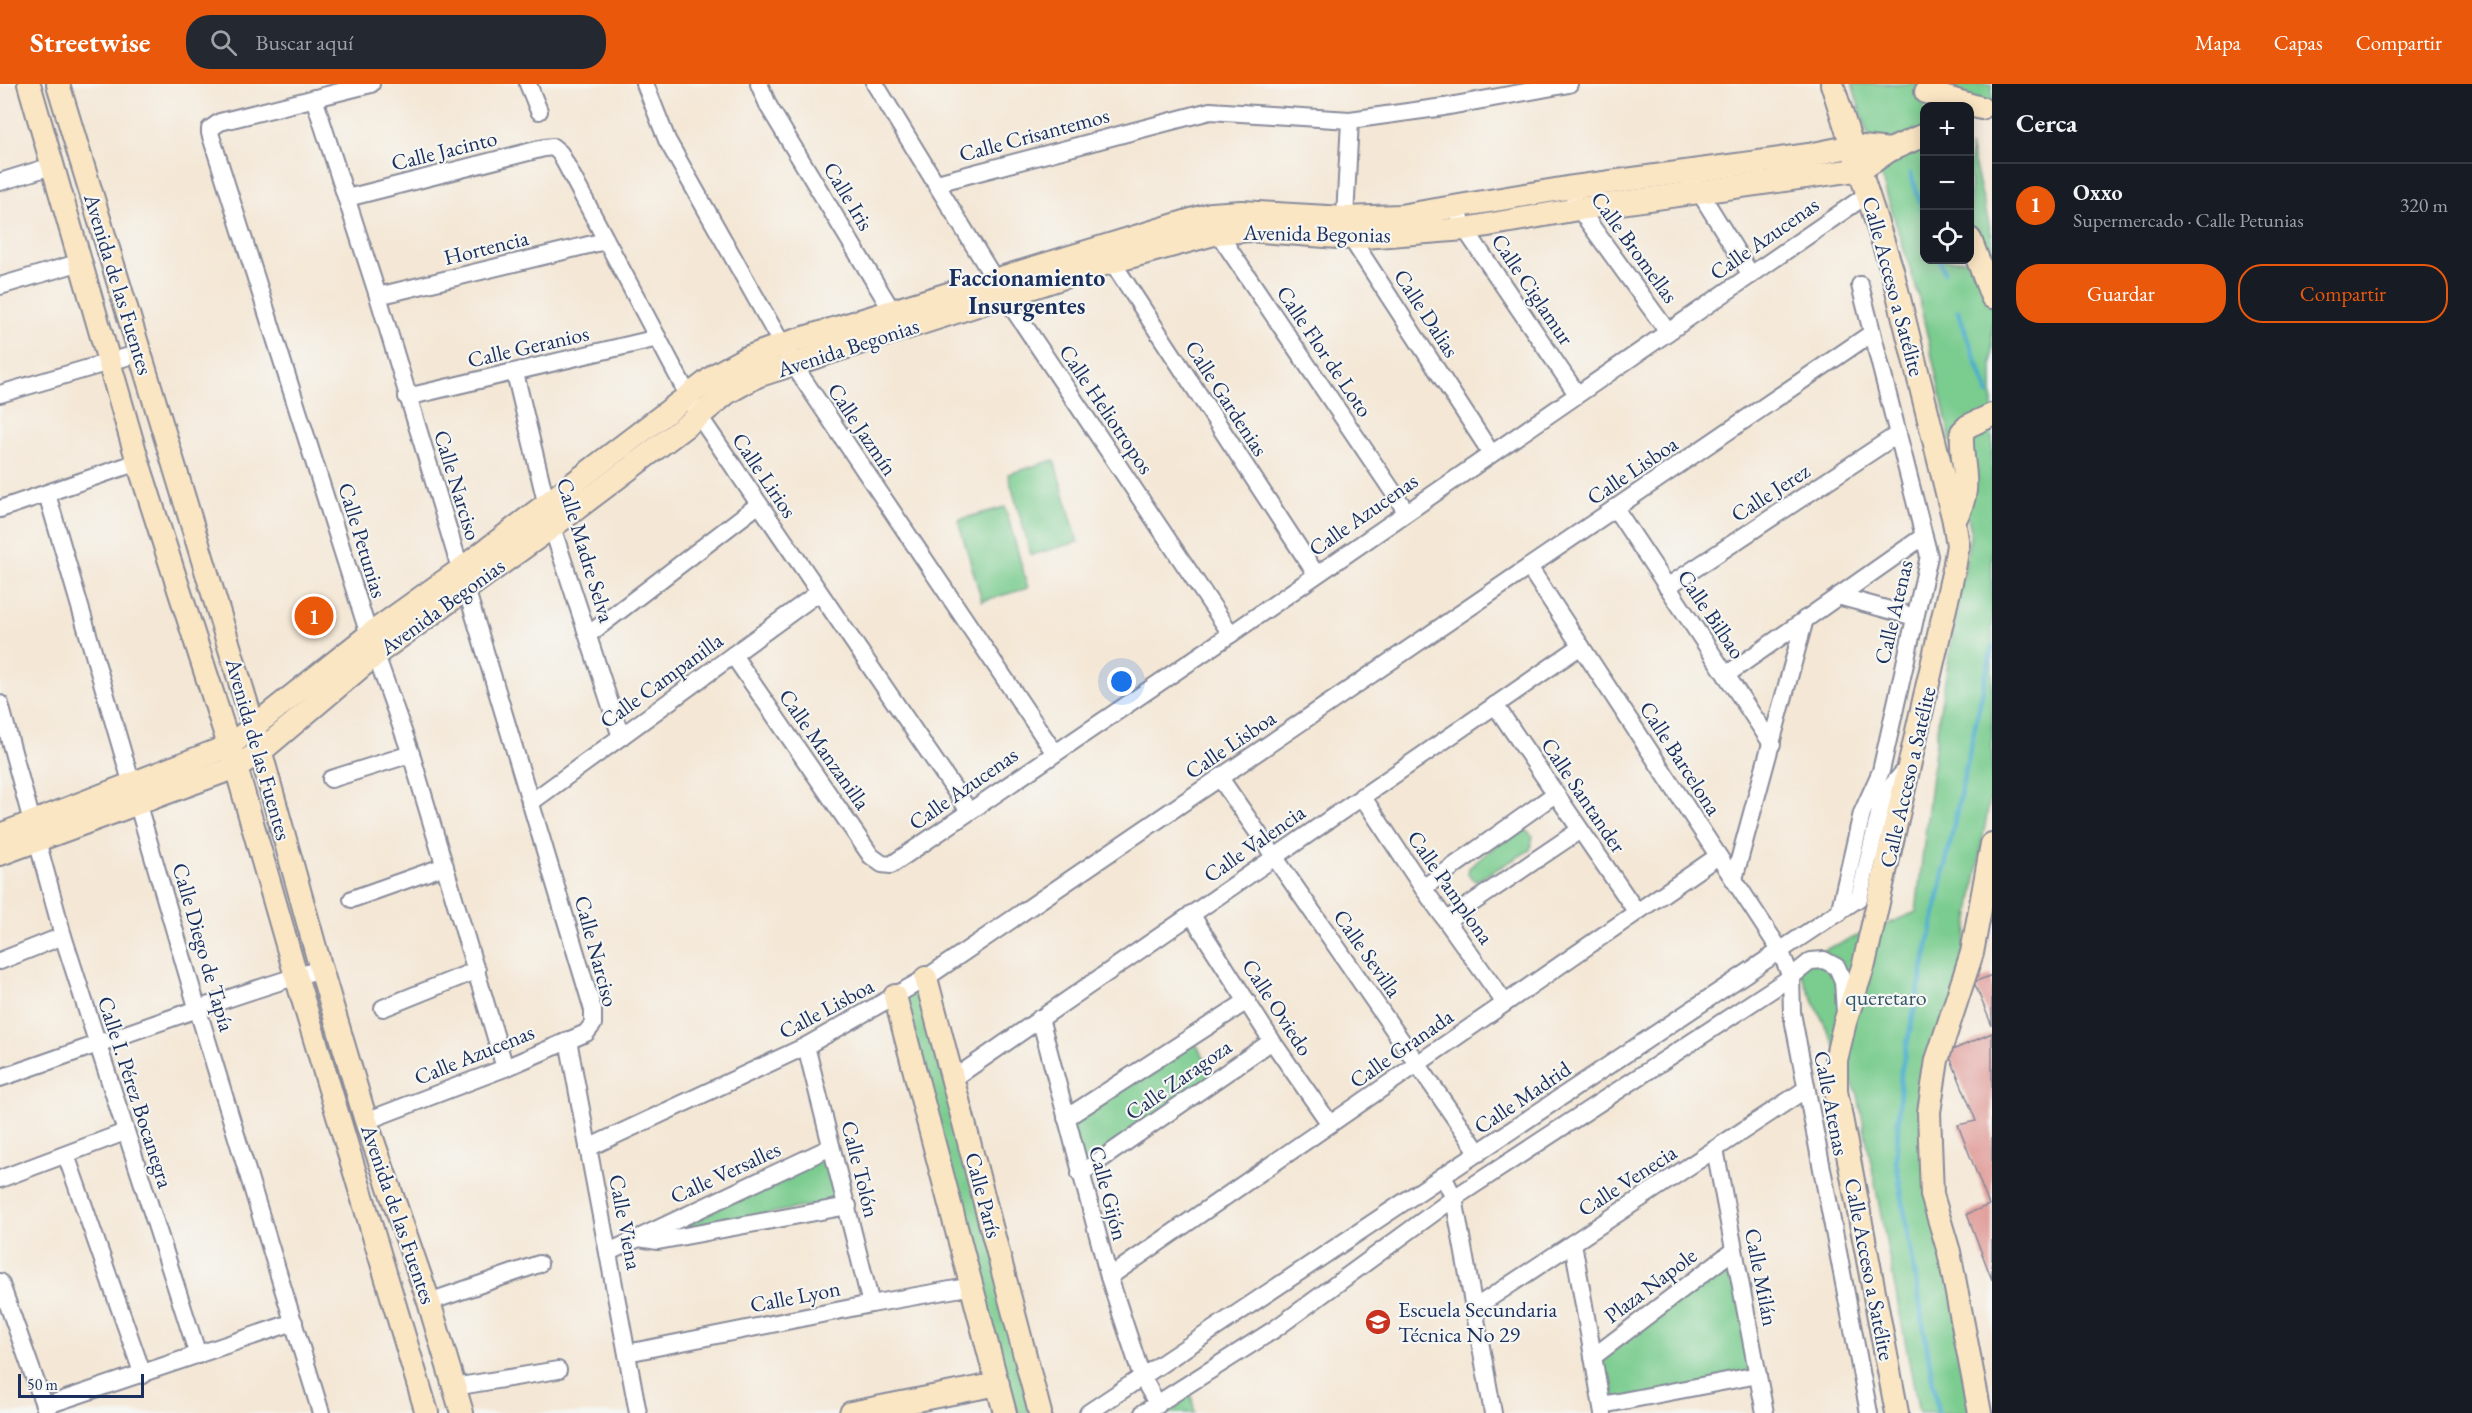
<!DOCTYPE html>
<html lang="es">
<meta charset="utf-8">
<style>
:root{--surface:#171b24;--page:#242831;--text:#f1f3f6;--muted:#9ea1a6;--line:#363941;--accent:#ea580c}
body{margin:0;font-family:"EB Garamond",serif;background:var(--page);color:var(--text)}
.controls{position:absolute;right:18px;top:18px;display:grid;overflow:hidden;border-radius:12px;box-shadow:0 3px 15px #0003}
.controls button{width:54px;height:54px;display:grid;place-items:center;padding:0;border:0;border-bottom:2px solid var(--line);background:var(--surface);color:var(--text);font:30px sans-serif}
.scale{position:absolute;left:18px;bottom:15px;width:126px;box-sizing:border-box;padding-left:6px;border:3px solid #1b2f5e;border-top:0;font-size:16px;line-height:21px;white-space:nowrap;color:#1b2f5e;-webkit-text-stroke:4px #f6f6f2;paint-order:stroke}
.you{position:absolute;left:1122px;top:598px;width:21px;height:21px;margin:-15px;border:4px solid #fff;border-radius:50%;background:#1a73e8;box-shadow:0 0 0 9px #1a73e833}
.badge{display:grid;place-items:center;width:39px;height:39px;border-radius:50%;background:var(--accent);color:#fff;font-size:20px;font-weight:700}
.pin{position:absolute;translate:-50% -50%;border:3px solid #fff;box-shadow:0 2px 6px #0006}
.list{margin:0;padding:0;list-style:none}
h2{display:flex;justify-content:space-between;align-items:center;height:78px;margin:0;padding:0 24px;font-size:26px}
h2 small{font-size:20px;font-weight:400;color:var(--muted)}
.list li{display:grid;grid-template-columns:39px 1fr auto;gap:18px;align-items:center;box-sizing:border-box;height:84px;padding:0 24px;border-top:2px solid var(--line)}
.list b{display:block;font-size:22px;white-space:nowrap}
.list p{margin:0;font-size:20px;white-space:nowrap;color:var(--muted)}
.list em{font-size:20px;font-style:normal;color:var(--muted)}
.actions{display:flex;gap:12px;padding:18px 24px}
.actions a{flex:1;padding:14px 0;border:2px solid var(--accent);border-radius:24px;text-align:center;font-size:21px;color:var(--accent)}
.actions .main{background:var(--accent);color:#fff}
.icon{flex:none;width:33px;height:33px;fill:none;stroke:currentColor;stroke-width:2;stroke-linecap:round;stroke-linejoin:round}
.map{position:relative;flex:none;width:1992px;height:1329px;overflow:hidden}
header{display:flex;align-items:center;gap:36px;box-sizing:border-box;height:84px;padding:0 30px;background:var(--accent);color:#fff}
header strong{font-size:28px}
nav{display:flex;gap:33px;margin-inline-start:auto;font-size:21px}
.search{width:420px;height:54px;background:var(--page);display:flex;align-items:center;gap:15px;box-sizing:border-box;padding:0 21px;border-radius:24px;color:var(--muted);font-size:22px}
main{display:flex}
aside{flex:1;background:var(--surface)}
.map>svg:first-child{display:block}
</style>
<header>
<strong>Streetwise</strong>
<div class="search"><svg class="icon" aria-label="search" viewBox="0 0 24 24"><circle cx="10" cy="10" r="6"/><path d="M15 15l6 6"/></svg>Buscar aquí</div>
<nav><a>Mapa</a><a>Capas</a><a>Compartir</a></nav>
</header>
<main>
<div class="map">
<svg width="1992" height="1329" viewBox="0 0 1992 1329">
<rect width="100%" height="100%" fill="#f6f6f2"/>
<filter id="ink" filterUnits="userSpaceOnUse"><feTurbulence type="fractalNoise" baseFrequency=".0167" numOctaves="2"/><feDisplacementMap in="SourceGraphic" scale="12" xChannelSelector="R" yChannelSelector="G"/><feConvolveMatrix kernelMatrix="1 2 1 2 8 2 1 2 1" color-interpolation-filters="sRGB"/></filter>
<filter id="wash" filterUnits="userSpaceOnUse"><feTurbulence type="fractalNoise" baseFrequency=".008" numOctaves="4" result="noise"/><feDisplacementMap in="SourceGraphic" scale="24" xChannelSelector="R" yChannelSelector="G"/><feGaussianBlur stdDeviation="1.35" result="paint"/><feColorMatrix in="noise" values="0 0 0 0 0 0 0 0 0 0 0 0 0 0 0 0 0 1.4 0 .05"/><feComposite in="paint" operator="in"/></filter>
<g filter="url(#wash)">
<rect width="100%" height="100%" fill="#f4e7d5"/>
<g fill="#7acc8f" stroke="#4a7e76" stroke-width="1.5">
<polygon points="1852,0 1992,0 1992,19 1970,29 1970,22 1924,22 1924,176 1970,176 1970,62 1992,153 1992,702 1930,1060 1983,1329 1919,1329 1858,1011 1795,878 1916,828 1939,631 1971,447 1918,210"/>
<polygon points="1054,376 1078,458 1031,471 1008,390"/>
<polygon points="1005,423 1028,504 982,517 958,436"/>
<polygon points="1524,744 1533,752 1530,766 1476,797 1468,790 1469,784 1515,746"/>
<polygon points="926,894 1036,1329 1009,1329 895,912"/>
<polygon points="1196,960 1217,995 1081,1089 1067,1035 1181,963"/>
<polygon points="828,1069 841,1116 659,1150"/>
<polygon points="1734,1166 1758,1291 1602,1321 1593,1273"/>
<polygon points="1190,1306 1195,1329 1158,1329"/>
</g>
<g fill="none" stroke-linecap="round" stroke-linejoin="round">
<g stroke="#4daecc" stroke-width="5">
<polyline points="1911,90 1924,130"/>
<polyline points="1940,176 1944,188"/>
<polyline points="1958,227 1988,309"/>
<polyline points="1938,1329 1896,1077 1901,988 1992,563"/>
</g>
</g>
<g id="blocks">
<g fill="#de938f">
<polygon points="1992,891 1992,942 1974,898"/>
<polygon points="1992,949 1992,1196 1967,1130 1989,1121 1958,1041 1976,1037 1948,968"/>
</g>
</g>
</g>
<g filter="url(#ink)">
<use href="#blocks" fill-opacity="0" stroke="#888b9a" stroke-width="1.5"/>
<g fill="none" stroke-linecap="round" stroke-linejoin="round">
<g stroke="#888b9a" stroke-width="20">
<g id="street">
<polyline points="371,0 220,38 210,45 210,49 369,551 411,670 505,984"/>
<polyline points="528,0 539,27"/>
<polyline points="645,0 667,56 793,280 1054,668"/>
<polyline points="759,0 769,23 897,235"/>
<polyline points="875,0 1006,214 1231,550"/>
<polyline points="314,14 378,212 593,926 593,940 586,949 505,984 366,1037"/>
<polyline points="1350,36 1345,134 1351,154 1491,369"/>
<polyline points="0,98 52,82"/>
<polyline points="937,99 1210,27 1350,36 1444,23 1569,0"/>
<polyline points="1694,99 1751,191"/>
<polyline points="347,114 544,64 553,63 560,69 699,332 969,727"/>
<polyline points="1574,118 1668,248"/>
<polyline points="1456,123 1465,145 1577,310"/>
<polyline points="1215,142 1218,149 1406,427"/>
<polyline points="1107,170 1316,490"/>
<polyline points="0,202 81,178"/>
<polyline points="378,212 605,157"/>
<polyline points="515,289 552,443 621,653"/>
<polyline points="0,310 140,269"/>
<polyline points="407,313 658,254"/>
<polyline points="47,410 197,923 321,1329"/>
<polyline points="1615,424 1772,660"/>
<polyline points="0,425 138,378"/>
<polyline points="1529,483 1780,866 1791,893 1792,929 1869,1329"/>
<polyline points="1667,503 1898,350"/>
<polyline points="1838,512 1915,533"/>
<polyline points="588,551 758,421"/>
<polyline points="733,571 871,772 882,780 891,781 1231,550 1868,110"/>
<polyline points="1726,591 1924,452"/>
<polyline points="0,620 63,852 198,1271"/>
<polyline points="1495,621 1636,827"/>
<polyline points="1220,694 1479,1069"/>
<polyline points="331,695 411,670"/>
<polyline points="1362,712 1423,804 1505,919"/>
<polyline points="530,719 818,509"/>
<polyline points="1734,795 1805,535"/>
<polyline points="1423,804 1555,710"/>
<polyline points="352,815 445,782"/>
<polyline points="1839,829 1862,729 1881,687 1929,472 1860,201"/>
<polyline points="1191,830 1272,957 1330,1040"/>
<polyline points="1447,836 1580,746"/>
<polyline points="0,877 63,852"/>
<polyline points="383,924 477,886"/>
<polyline points="1040,934 1109,1193 1142,1293 1158,1321"/>
<polyline points="568,956 638,1329"/>
<polyline points="806,962 871,1220"/>
<path d="M 0,994 C 107,958 212,917 321,885"/>
<polyline points="953,995 1581,562"/>
<polyline points="1066,1034 1247,917"/>
<polyline points="588,1064 806,962 926,894 1872,249"/>
<polyline points="1715,1065 1765,1329"/>
<polyline points="66,1071 143,1291"/>
<polyline points="1080,1090 1272,957"/>
<polyline points="1443,1092 1454,1114 1493,1329"/>
<polyline points="0,1095 125,1048"/>
<polyline points="639,1154 658,1157 848,1122"/>
<polyline points="1573,1159 1603,1329"/>
<polyline points="609,1168 831,1063"/>
<polyline points="1109,1193 1718,772"/>
<polyline points="0,1198 47,1329"/>
<polyline points="429,1218 539,1180"/>
<polyline points="1473,1225 1806,1005"/>
<polyline points="627,1269 871,1220 973,1202"/>
<polyline points="1593,1273 1734,1166"/>
<polyline points="454,1303 558,1286"/>
<polyline points="1602,1321 1758,1291"/>
<polyline points="45,1322 294,1238"/>
<polyline points="1088,1329 1859,814 1882,718 1887,707 1908,683"/>
<polyline points="1143,1329 1275,1245 1454,1114 1791,893 1811,877 1824,876 1837,883 1843,897 1845,928"/>
</g>
</g>
<g stroke="#888b9a" stroke-width="26">
<g id="secondary">
<polyline points="29,0 138,378 236,683 296,892 427,1329"/>
<polyline points="58,0 254,644 321,885 366,1037 429,1218 462,1329"/>
<polyline points="1832,0 1892,186 1954,437 1958,461 1954,485 1864,880 1845,938 1836,976 1836,1007 1897,1329"/>
<polyline points="1926,8 1981,24"/>
<polyline points="1970,155 1992,213"/>
<path d="M 1954,437 C 1975,401 1960,385 1962,348 L 1968,342 L 1992,331"/>
<polyline points="0,751 229,662 369,551 460,486 717,290 746,274 781,261 1211,130 1242,128 1345,134 1400,132 1567,104 1809,71 1853,62 1890,66"/>
<polyline points="0,770 236,683 261,667 376,570 552,443 699,332 728,308 757,292 1111,178 1218,149 1249,146 1351,154 1465,145 1578,125 1862,85 1890,66 1924,51"/>
<polyline points="926,894 1040,1329"/>
<polyline points="895,912 1005,1329"/>
<polyline points="851,1329 998,1300"/>
<polyline points="1980,1329 1949,1168 1932,1111 1929,1028 1937,976 1972,869 1992,760"/>
</g>
</g>
<use href="#street" stroke="#fff" stroke-width="16"/>
<use href="#secondary" stroke="#fbe6c4" stroke-width="22"/>
</g>
</g>
<defs>
<g id="school-disc" transform="scale(1.35)"><circle r="9.5" fill="#c8321e" stroke="#f6f6f2"/><path d="M0-5L7-2L0 1L-7-2ZM-4 1L0 2.5L4 1V4Q0 6-4 4Z" fill="#fff"/></g>
</defs>
<g fill-rule="evenodd">
<use href="#school-disc" x="1378" y="1238"/>
</g>
<g text-anchor="middle" stroke-width="4.5" stroke-linejoin="round" paint-order="stroke">
<g font-size="22" fill="#1b2f5e" stroke="#f6f6f2">
<text transform="translate(1034 50) rotate(-15)" y="8">Calle Crisantemos</text>
<text transform="translate(444 66) rotate(-14)" y="8">Calle Jacinto</text>
<text transform="translate(849 112) rotate(59)" y="8">Calle Iris</text>
<text transform="translate(1317 149) rotate(1)" y="8">Avenida Begonias</text>
<text transform="translate(1764 154) rotate(-35)" y="8">Calle Azucenas</text>
<text transform="translate(486 163) rotate(-14)" y="8">Hortencia</text>
<text transform="translate(1635 163) rotate(54)" y="8">Calle Bromellas</text>
<text transform="translate(119 200) rotate(73)" y="8">Avenida de las Fuentes</text>
<text transform="translate(1894 202) rotate(75)" y="8">Calle Acceso a Satélite</text>
<text transform="translate(1533 205) rotate(56)" y="8">Calle Ciglamur</text>
<text transform="translate(1427 229) rotate(57)" y="8">Calle Dalias</text>
<text transform="translate(528 262) rotate(-13)" y="8">Calle Geranios</text>
<text transform="translate(848 263) rotate(-18)" y="8">Avenida Begonias</text>
<text transform="translate(1325 267) rotate(56)" y="8">Calle Flor de Loto</text>
<text transform="translate(1227 314) rotate(57)" y="8">Calle Gardenias</text>
<text transform="translate(1107 325) rotate(56)" y="8">Calle Heliotropos</text>
<text transform="translate(863 345) rotate(56)" y="8">Calle Jazmín</text>
<text transform="translate(1632 386) rotate(-34)" y="8">Calle Lisboa</text>
<text transform="translate(765 391) rotate(56)" y="8">Calle Lirios</text>
<text transform="translate(458 401) rotate(73)" y="8">Calle Narciso</text>
<text transform="translate(1770 408) rotate(-33)" y="8">Calle Jerez</text>
<text transform="translate(1363 430) rotate(-35)" y="8">Calle Azucenas</text>
<text transform="translate(363 456) rotate(73)" y="8">Calle Petunias</text>
<text transform="translate(586 466) rotate(73)" y="8">Calle Madre Selva</text>
<text transform="translate(442 522) rotate(-36)" y="8">Avenida Begonias</text>
<text transform="translate(1893 528) rotate(-77)" y="8">Calle Atenas</text>
<text transform="translate(1712 530) rotate(56)" y="8">Calle Bilbao</text>
<text transform="translate(661 596) rotate(-36)" y="8">Calle Campanilla</text>
<text transform="translate(1230 660) rotate(-34)" y="8">Calle Lisboa</text>
<text transform="translate(259 665) rotate(74)" y="8">Avenida de las Fuentes</text>
<text transform="translate(825 665) rotate(55)" y="8">Calle Manzanilla</text>
<text transform="translate(1681 674) rotate(57)" y="8">Calle Barcelona</text>
<text transform="translate(1907 693) rotate(-77)" y="8">Calle Acceso a Satélite</text>
<text transform="translate(963 704) rotate(-35)" y="8">Calle Azucenas</text>
<text transform="translate(1584 711) rotate(56)" y="8">Calle Santander</text>
<text transform="translate(1254 759) rotate(-35)" y="8">Calle Valencia</text>
<text transform="translate(1451 803) rotate(55)" y="8">Calle Pamplona</text>
<text transform="translate(204 863) rotate(74)" y="8">Calle Diego de Tapía</text>
<text transform="translate(597 867) rotate(75)" y="8">Calle Narciso</text>
<text transform="translate(1368 869) rotate(55)" y="8">Calle Sevilla</text>
<text transform="translate(1278 923) rotate(57)" y="8">Calle Oviedo</text>
<text transform="translate(826 924) rotate(-28)" y="8">Calle Lisboa</text>
<text transform="translate(1401 964) rotate(-35)" y="8">Calle Granada</text>
<text transform="translate(474 970) rotate(-22)" y="8">Calle Azucenas</text>
<text transform="translate(1178 995) rotate(-35)" y="8">Calle Zaragoza</text>
<text transform="translate(136 1008) rotate(72)" y="8">Calle I. Pérez Bocanegra</text>
<text transform="translate(1522 1013) rotate(-34)" y="8">Calle Madrid</text>
<text transform="translate(1832 1019) rotate(79)" y="8">Calle Atenas</text>
<text transform="translate(861 1085) rotate(76)" y="8">Calle Tolón</text>
<text transform="translate(725 1088) rotate(-25)" y="8">Calle Versalles</text>
<text transform="translate(1627 1096) rotate(-33)" y="8">Calle Venecia</text>
<text transform="translate(1109 1109) rotate(75)" y="8">Calle Gijón</text>
<text transform="translate(984 1111) rotate(75)" y="8">Calle París</text>
<text transform="translate(399 1130) rotate(71)" y="8">Avenida de las Fuentes</text>
<text transform="translate(626 1138) rotate(79)" y="8">Calle Viena</text>
<text transform="translate(1870 1185) rotate(79)" y="8">Calle Acceso a Satélite</text>
<text transform="translate(1762 1193) rotate(79)" y="8">Calle Milán</text>
<text transform="translate(1650 1201) rotate(-37)" y="8">Plaza Napole</text>
<text transform="translate(795 1212) rotate(-11)" y="8">Calle Lyon</text>
</g>
<g font-size="22" fill="#33566a" stroke="#f6f6f2">
<text x="1886" y="921">queretaro</text>
</g>
<g font-size="22" fill="#1b2f5e" stroke="#f6f6f2" text-anchor="start">
<text x="1398" y="1233">Escuela Secundaria<tspan x="1398" dy="25">Técnica No 29</tspan></text>
</g>
<g font-size="24" font-weight="bold" fill="#1b2f5e" stroke="#f6f6f2">
<text x="1027" y="202">Faccionamiento<tspan x="1027" dy="28">Insurgentes</tspan></text>
</g>
</g>
</svg>
<div class="controls">
<button>+</button>
<button>−</button>
<button><svg class="icon" aria-label="locate" viewBox="0 0 24 24"><circle cx="12" cy="12" r="6"/><path d="M12 2v4M12 18v4M2 12h4M18 12h4"/></svg></button>
</div>
<div class="scale">50 m</div>
<div class="you"></div>
<div class="pin badge" style="left:314px;top:532px">1</div>
</div>
<aside>
<h2>Cerca<small></small></h2>
<ul class="list">
<li><span class="badge">1</span><div><b>Oxxo</b><p>Supermercado · Calle Petunias</p></div><em>320 m</em></li>
</ul>
<div class="actions"><a class="main">Guardar</a><a>Compartir</a></div>
</aside>
</main>
